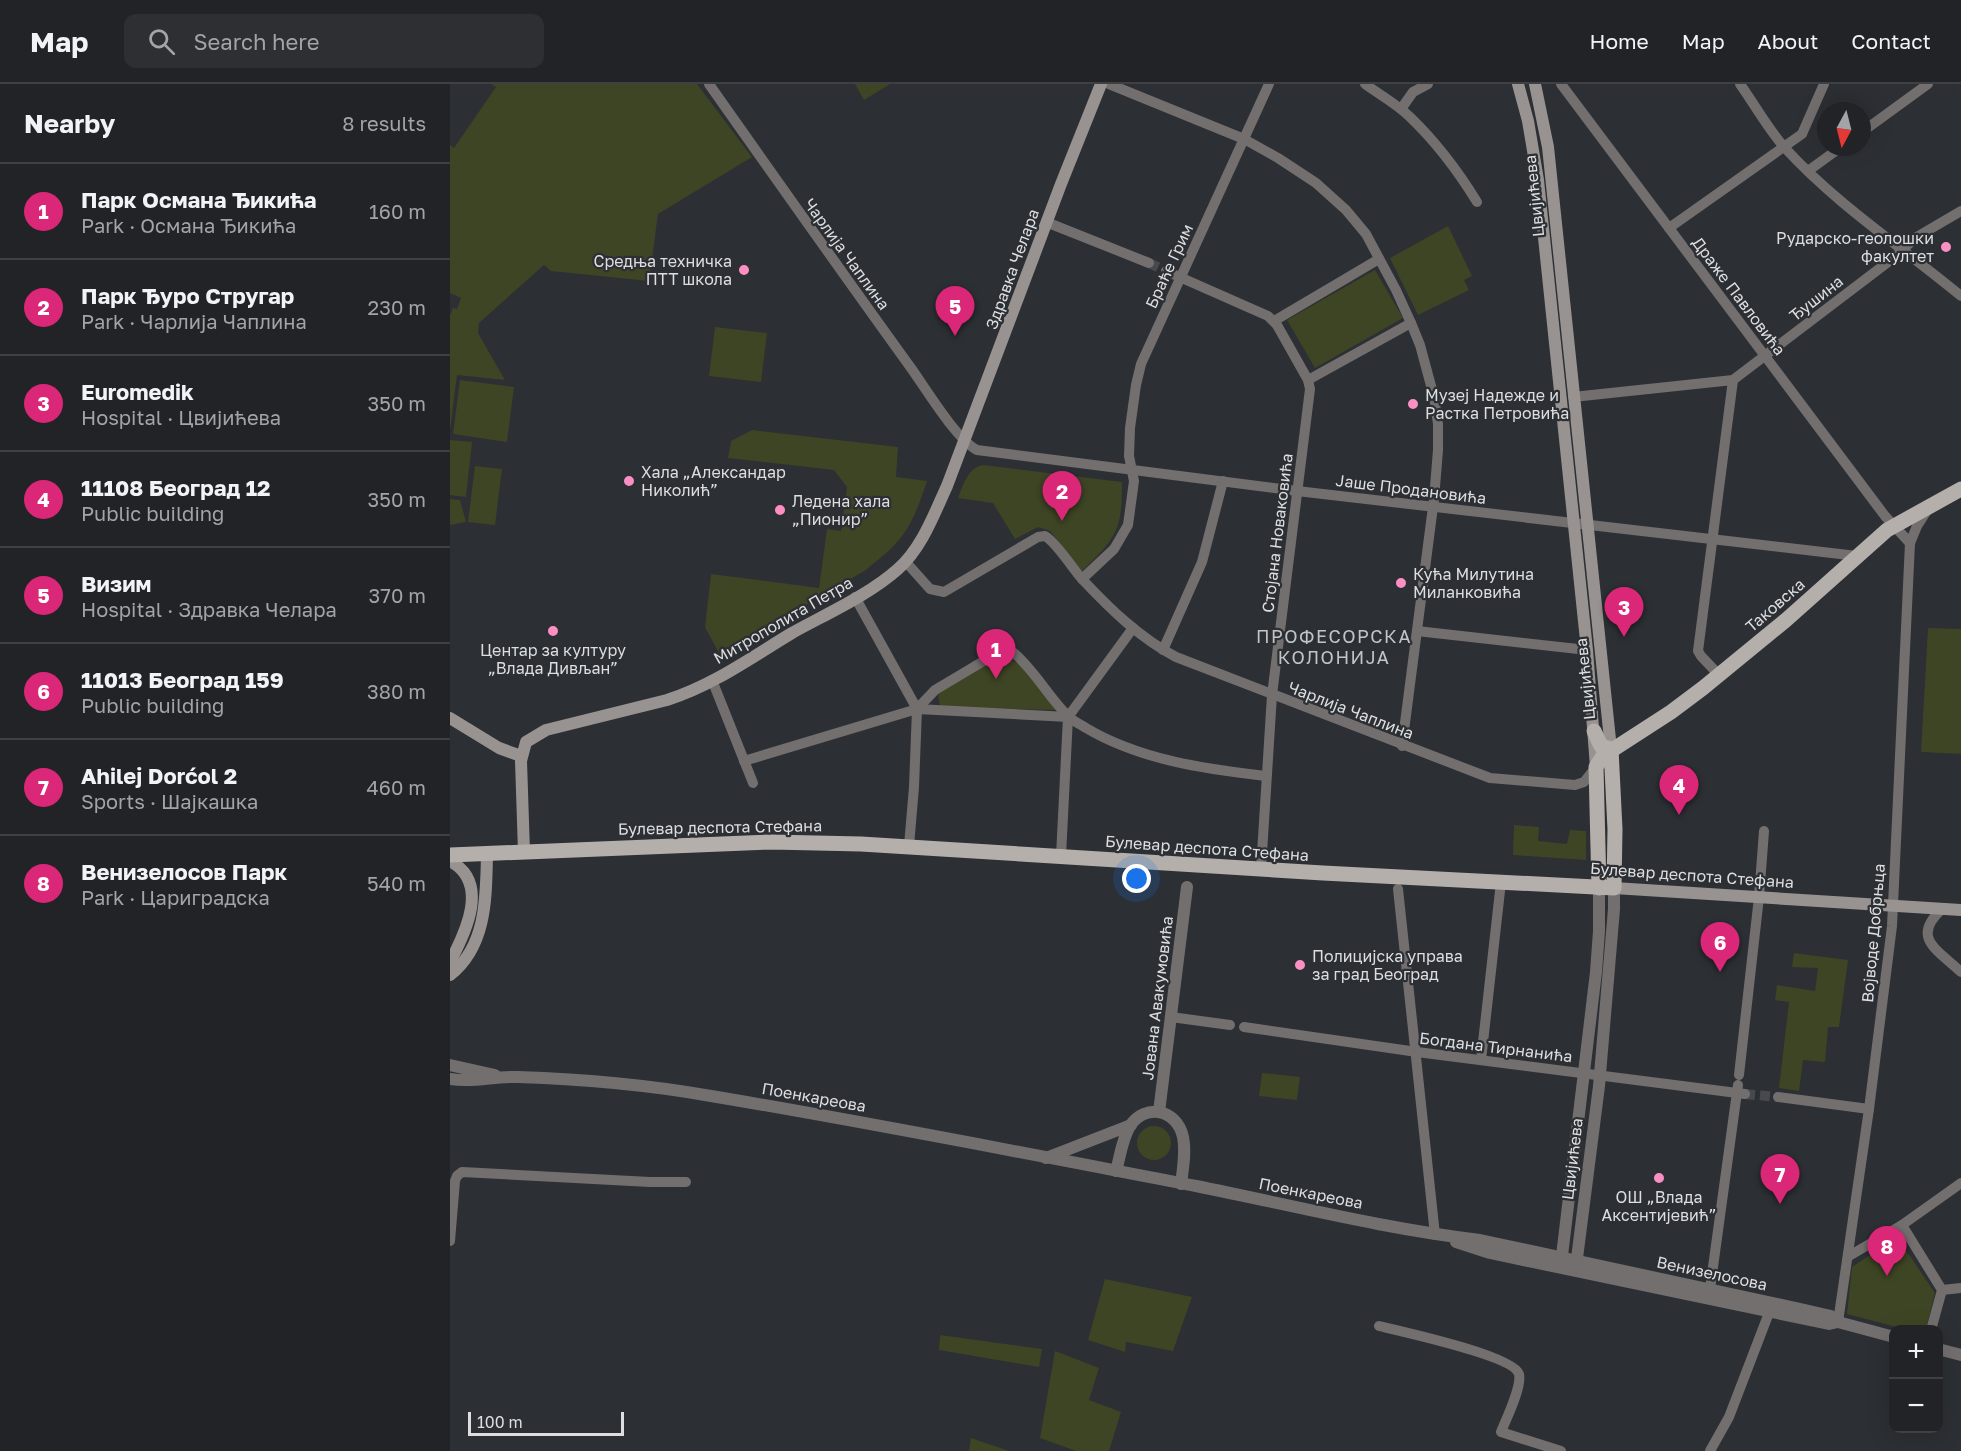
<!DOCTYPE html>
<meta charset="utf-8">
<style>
:root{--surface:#212326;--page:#2d2f32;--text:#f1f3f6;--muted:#a2a4a7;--line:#3e4043;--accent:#db2777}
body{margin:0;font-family:"Golos Text",sans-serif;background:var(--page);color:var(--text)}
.controls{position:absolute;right:18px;bottom:18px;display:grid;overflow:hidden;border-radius:12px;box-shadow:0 6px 24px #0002}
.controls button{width:54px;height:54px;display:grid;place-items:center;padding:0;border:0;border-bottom:2px solid var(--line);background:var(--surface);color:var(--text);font:30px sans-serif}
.compass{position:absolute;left:1367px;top:18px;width:54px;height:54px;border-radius:50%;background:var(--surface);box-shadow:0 6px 24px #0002;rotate:187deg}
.scale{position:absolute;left:18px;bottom:15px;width:156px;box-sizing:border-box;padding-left:6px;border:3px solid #dcdee0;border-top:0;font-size:16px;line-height:21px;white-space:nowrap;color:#dcdee0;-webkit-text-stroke:4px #2c2f33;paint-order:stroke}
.you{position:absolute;left:687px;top:795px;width:21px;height:21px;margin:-15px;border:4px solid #fff;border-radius:50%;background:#1a73e8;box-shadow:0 0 0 9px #1a73e833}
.badge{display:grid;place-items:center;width:39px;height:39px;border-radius:50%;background:var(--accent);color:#fff;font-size:20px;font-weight:700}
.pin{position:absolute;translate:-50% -50px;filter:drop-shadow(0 2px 3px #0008)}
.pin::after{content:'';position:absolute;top:32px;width:21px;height:18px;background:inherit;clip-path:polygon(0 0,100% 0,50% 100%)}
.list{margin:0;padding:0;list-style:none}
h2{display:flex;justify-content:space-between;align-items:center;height:78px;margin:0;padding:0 24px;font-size:26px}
h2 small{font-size:20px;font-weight:400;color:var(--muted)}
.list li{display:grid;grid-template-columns:39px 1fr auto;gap:18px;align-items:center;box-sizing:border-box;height:96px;padding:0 24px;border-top:2px solid var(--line)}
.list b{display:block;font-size:22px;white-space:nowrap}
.list p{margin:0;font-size:20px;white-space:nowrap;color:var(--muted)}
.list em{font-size:20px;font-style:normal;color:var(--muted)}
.icon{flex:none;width:33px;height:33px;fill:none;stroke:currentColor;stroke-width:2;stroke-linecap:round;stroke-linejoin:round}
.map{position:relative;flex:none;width:1511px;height:1367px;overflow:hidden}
header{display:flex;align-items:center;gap:36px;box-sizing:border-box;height:84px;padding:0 30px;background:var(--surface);border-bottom:2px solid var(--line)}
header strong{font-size:28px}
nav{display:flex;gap:33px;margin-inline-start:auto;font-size:21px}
.search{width:420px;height:54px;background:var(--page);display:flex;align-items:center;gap:15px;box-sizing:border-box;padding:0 21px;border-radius:12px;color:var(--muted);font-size:22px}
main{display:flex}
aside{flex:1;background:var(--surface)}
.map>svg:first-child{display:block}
</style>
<header>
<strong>Map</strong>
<div class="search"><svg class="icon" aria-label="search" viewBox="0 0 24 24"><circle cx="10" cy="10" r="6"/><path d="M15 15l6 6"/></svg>Search here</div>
<nav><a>Home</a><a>Map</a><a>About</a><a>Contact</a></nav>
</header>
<main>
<aside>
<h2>Nearby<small>8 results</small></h2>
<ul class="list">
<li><span class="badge">1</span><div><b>Парк Османа Ђикића</b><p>Park · Османа Ђикића</p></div><em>160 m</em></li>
<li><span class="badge">2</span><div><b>Парк Ђуро Стругар</b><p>Park · Чарлија Чаплина</p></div><em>230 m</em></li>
<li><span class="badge">3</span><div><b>Euromedik</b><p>Hospital · Цвијићева</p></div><em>350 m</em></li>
<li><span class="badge">4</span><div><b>11108 Београд 12</b><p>Public building</p></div><em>350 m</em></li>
<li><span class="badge">5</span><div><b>Визим</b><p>Hospital · Здравка Челара</p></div><em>370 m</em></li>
<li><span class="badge">6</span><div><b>11013 Београд 159</b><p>Public building</p></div><em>380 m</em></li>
<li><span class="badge">7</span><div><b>Ahilej Dorćol 2</b><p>Sports · Шајкашка</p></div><em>460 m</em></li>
<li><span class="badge">8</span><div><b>Венизелосов Парк</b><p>Park · Цариградска</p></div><em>540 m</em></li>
</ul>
</aside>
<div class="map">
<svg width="1511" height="1367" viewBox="0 0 1511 1367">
<rect width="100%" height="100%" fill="#2c2f33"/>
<g fill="#3e4524">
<polygon points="41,0 247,0 302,73 208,130 199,197 101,187 94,181 29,239 28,249 55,296 7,291 0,346 0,231 3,224 7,225 11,214 0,209 0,61 4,64 46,3"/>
<polygon points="405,0 440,0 414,16"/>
<polygon points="998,142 1022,192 1014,196 1019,206 968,231 940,174"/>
<polygon points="925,186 953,234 865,284 837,236"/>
<polygon points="265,243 317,249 311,298 259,292"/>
<polygon points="10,296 64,303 57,358 3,350"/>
<path d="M 302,346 L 448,363 L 446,393 L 477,397 C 470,418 463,440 448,457 C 439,468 426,477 416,486 L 270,571 L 255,543 L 261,490 L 369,504 L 377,445 L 391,447 L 397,403 L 384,386 L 278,374 L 281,357 Z"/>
<polygon points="0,356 22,358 16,413 0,411"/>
<path d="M 533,381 L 672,398 C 672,447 667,453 632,487 L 600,447 L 588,443 L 565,455 L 543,419 L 508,414 C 513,401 518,384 533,381 Z"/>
<polygon points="25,382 52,385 45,441 18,438"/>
<polygon points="0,415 10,416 16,438 0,441"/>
<polygon points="1478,544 1511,545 1511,670 1471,668"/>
<polygon points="556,573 571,581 606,626 490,623 488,609 542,576"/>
<polygon points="1064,741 1089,743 1088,757 1117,760 1120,746 1136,747 1136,776 1063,771"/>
<polygon points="1344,869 1398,876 1389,943 1378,943 1375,978 1353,976 1349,1007 1329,1004 1339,918 1325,916 1327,901 1365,907 1368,884 1342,883"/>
<polygon points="812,989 850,993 847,1016 809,1012"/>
<circle cx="704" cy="1059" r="17"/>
<polygon points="1447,1153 1485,1209 1476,1245 1454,1245 1397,1230 1402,1183"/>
<polygon points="655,1195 742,1213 723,1267 676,1258 675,1268 638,1256"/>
<polygon points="490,1251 592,1265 589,1283 489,1266"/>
<polygon points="605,1267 649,1284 639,1316 671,1328 659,1367 626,1367 590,1354"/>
<polygon points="521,1354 559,1367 519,1367"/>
</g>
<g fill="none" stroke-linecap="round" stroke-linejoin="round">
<g stroke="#46494d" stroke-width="10" stroke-dasharray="10 5" stroke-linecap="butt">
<polyline points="699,179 716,187"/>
<polyline points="1295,1010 1328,1013"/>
</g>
<g stroke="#726f6e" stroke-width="10">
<path d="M 259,0 C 326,95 393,190 461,284 C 476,305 506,355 527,366 L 847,407 L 1407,472"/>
<polyline points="659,0 794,55 828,74 866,99 896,126 916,150 946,206 961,239 970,261 984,313 988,340 988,366 984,415 952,662"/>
<path d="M 915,0 C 930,11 947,20 960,33 C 986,58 1008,87 1027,118"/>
<polyline points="1111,0 1435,432 1460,459"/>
<path d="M 1290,0 C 1305,21 1318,45 1335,64 C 1386,120 1453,164 1511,212"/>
<polyline points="951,25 963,8 978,0"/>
<polyline points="1412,48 1478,0"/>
<polyline points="1358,87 1391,63"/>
<polyline points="596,138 699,179"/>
<polyline points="1219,144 1352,50 1374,0"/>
<polyline points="716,187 818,232 827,241 858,296 860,305 822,611 811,785"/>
<polyline points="824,237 929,175"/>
<polyline points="858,296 961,239"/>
<polyline points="1123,313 1283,296 1446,172 1465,154 1511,127"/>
<path d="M 455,477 L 480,505 L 494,508 L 588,453 L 595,452 C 607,459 622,484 632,495 C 660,525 690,554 726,573 L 1040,694 L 1125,701 L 1134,698 L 1146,683"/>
<polyline points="632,495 664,465 678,441 684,397 679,372 680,344 686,301 691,280 819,0"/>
<polyline points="405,513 467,625 464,703 459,762"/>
<polyline points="967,547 1137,566"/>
<polyline points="713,566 752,478 773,397"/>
<polyline points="1269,591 1251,572 1248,567 1283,296"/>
<polyline points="262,596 303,699"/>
<path d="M 467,625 L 485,606 L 542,572 L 552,567 L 564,569 C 585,587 598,612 617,631 C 622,637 630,640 636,644 C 690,676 755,685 816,692"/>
<polyline points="294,677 467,625 618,633"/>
<polyline points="611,772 618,633 683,544"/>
<polyline points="948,805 985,1151"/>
<path d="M 1492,825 C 1460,854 1488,866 1511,888"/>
<polyline points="721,933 780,941"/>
<polyline points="794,943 967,968 1295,1010"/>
<polyline points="1031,976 1051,798"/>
<polyline points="1289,991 1309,813 1314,747"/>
<polyline points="1328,1013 1419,1025"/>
<polyline points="1452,1141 1492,1206 1481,1246"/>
<polyline points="0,1157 5,1097 7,1092 12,1088 200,1098 236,1098"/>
<polyline points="1399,1172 1452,1141 1511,1099"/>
<polyline points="1492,1206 1511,1204"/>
<polyline points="1259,1212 1288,1001"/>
<polyline points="1388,1238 1419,1025 1442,842 1460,459 1467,442 1478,425"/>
<path d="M 929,1242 C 950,1247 1064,1272 1069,1290 C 1072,1304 1056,1335 1051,1348 L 1111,1367"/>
<polyline points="1260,1367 1279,1333 1322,1221"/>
</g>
<g stroke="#726f6e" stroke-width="12">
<polyline points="0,981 45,991"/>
<path d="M 0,995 C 23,999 45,992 68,993 C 130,995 199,1001 261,1012 C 423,1039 585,1071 746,1102 C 841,1121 935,1145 1030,1156 L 1355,1226 L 1381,1232 L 1388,1238 L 1444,1253"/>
<polyline points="709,1028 737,803"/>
<polyline points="596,1074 681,1041"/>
<path d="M 666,1087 C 670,1073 672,1055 680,1042 C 695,1019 727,1025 733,1053 C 736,1068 733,1084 731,1100"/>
<polyline points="1006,1158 1040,1169 1379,1240 1388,1238"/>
<polyline points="1111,1180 1146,888 1149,847 1149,804"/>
<polyline points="1126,1182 1149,1002 1164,825 1164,804"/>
<polyline points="1488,1265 1511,1271"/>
</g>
<g stroke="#989391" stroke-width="12">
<polyline points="1068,0 1078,37 1088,96 1137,566 1146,683"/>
<polyline points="1085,0 1098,63 1161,665"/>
<polyline points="0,634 49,664 71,672"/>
<path d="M 74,768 L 71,677 L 76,658 L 96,646 L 217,616 C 262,602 302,573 342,549 C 376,530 419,511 448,485 C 472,464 484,430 497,402 L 611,100 L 651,0"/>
<path d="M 0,777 C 40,798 16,848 0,878"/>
<polyline points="1164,804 1511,826"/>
<path d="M 0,891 C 37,862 36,813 37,770"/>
</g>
<g stroke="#b5afac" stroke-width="15">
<polyline points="1144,647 1151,662 1161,665"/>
<polyline points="0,771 321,758 411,760 873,789 1164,804 1165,745 1161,665"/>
<polyline points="1149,804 1146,683 1153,672 1221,628 1253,604 1336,536 1437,446 1511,405"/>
</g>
</g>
<g fill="#fb8fc4" stroke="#2c2f33" stroke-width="2">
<circle cx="1496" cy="163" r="6"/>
<circle cx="294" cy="186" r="6"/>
<circle cx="963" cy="320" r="6"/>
<circle cx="179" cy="397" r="6"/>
<circle cx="330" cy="426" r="6"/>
<circle cx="951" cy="499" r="6"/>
<circle cx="103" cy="547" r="6"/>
<circle cx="850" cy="881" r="6"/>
<circle cx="1209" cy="1094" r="6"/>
</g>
<g text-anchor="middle" stroke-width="4.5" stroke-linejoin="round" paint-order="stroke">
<g font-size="16" fill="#dcdee0" stroke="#2c2f33">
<text transform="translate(1084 112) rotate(-96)" y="6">Цвијићева</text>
<text transform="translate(397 170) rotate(54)" y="6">Чарлија Чаплина</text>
<text transform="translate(719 182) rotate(-65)" y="6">Браће Грим</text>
<text transform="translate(562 185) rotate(-70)" y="6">Здравка Челара</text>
<text transform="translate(1289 212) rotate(53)" y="6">Драже Павловића</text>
<text transform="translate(1366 214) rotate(-38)" y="6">Ђушина</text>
<text transform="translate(961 405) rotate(7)" y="6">Јаше Продановића</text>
<text transform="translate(827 449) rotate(-83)" y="6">Стојана Новаковића</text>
<text transform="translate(1325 521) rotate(-41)" y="6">Таковска</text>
<text transform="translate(333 536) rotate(-30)" y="6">Митрополита Петра</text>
<text transform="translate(1135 595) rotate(-96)" y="6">Цвијићева</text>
<text transform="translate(901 626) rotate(21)" y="6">Чарлија Чаплина</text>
<text transform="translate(270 743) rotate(-1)" y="6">Булевар деспота Стефана</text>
<text transform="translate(757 764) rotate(4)" y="6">Булевар деспота Стефана</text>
<text transform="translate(1242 791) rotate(4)" y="6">Булевар деспота Стефана</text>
<text transform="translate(1423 849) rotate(-85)" y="6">Војводе Добрњца</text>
<text transform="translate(707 914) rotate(-83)" y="6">Јована Авакумовића</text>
<text transform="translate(1046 963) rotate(7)" y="6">Богдана Тирнанића</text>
<text transform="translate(364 1013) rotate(10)" y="6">Поенкареова</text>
<text transform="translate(1122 1075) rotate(-83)" y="6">Цвијићева</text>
<text transform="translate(861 1109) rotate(11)" y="6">Поенкареова</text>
<text transform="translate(1262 1189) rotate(12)" y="6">Венизелосова</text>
</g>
<g font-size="16" fill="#dcdee0" stroke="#2c2f33" text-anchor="start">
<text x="1484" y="160" text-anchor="end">Рударско-геолошки<tspan x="1484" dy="18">факултет</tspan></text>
<text x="282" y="183" text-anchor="end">Средња техничка<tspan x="282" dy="18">ПТТ школа</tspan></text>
<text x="975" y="317">Музеј Надежде и<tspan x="975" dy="18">Растка Петровића</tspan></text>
<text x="191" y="394">Хала „Александар<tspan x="191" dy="18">Николић”</tspan></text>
<text x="342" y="423">Ледена хала<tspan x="342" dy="18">„Пионир”</tspan></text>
<text x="963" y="496">Кућа Милутина<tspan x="963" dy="18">Миланковића</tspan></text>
<text x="103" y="572" text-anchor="middle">Центар за културу<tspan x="103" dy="18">„Влада Дивљан”</tspan></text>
<text x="862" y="878">Полицијска управа<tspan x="862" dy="18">за град Београд</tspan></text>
<text x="1209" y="1119" text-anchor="middle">ОШ „Влада<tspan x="1209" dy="18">Аксентијевић”</tspan></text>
</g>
<g font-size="18" letter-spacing="1.5" fill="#c1c5ca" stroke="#2c2f33">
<text x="884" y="559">ПРОФЕСОРСКА<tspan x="884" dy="21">КОЛОНИЈА</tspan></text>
</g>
</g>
</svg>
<div class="controls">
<button>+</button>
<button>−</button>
</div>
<svg class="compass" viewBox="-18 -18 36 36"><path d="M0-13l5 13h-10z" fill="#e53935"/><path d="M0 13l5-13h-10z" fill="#a2a4a7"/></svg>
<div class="scale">100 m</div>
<div class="you"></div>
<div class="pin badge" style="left:546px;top:595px">1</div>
<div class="pin badge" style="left:612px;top:437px">2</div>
<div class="pin badge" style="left:1174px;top:553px">3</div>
<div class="pin badge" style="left:1229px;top:731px">4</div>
<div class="pin badge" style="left:505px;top:252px">5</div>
<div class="pin badge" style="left:1270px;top:888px">6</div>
<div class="pin badge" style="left:1330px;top:1120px">7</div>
<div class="pin badge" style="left:1437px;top:1192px">8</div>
</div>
</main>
